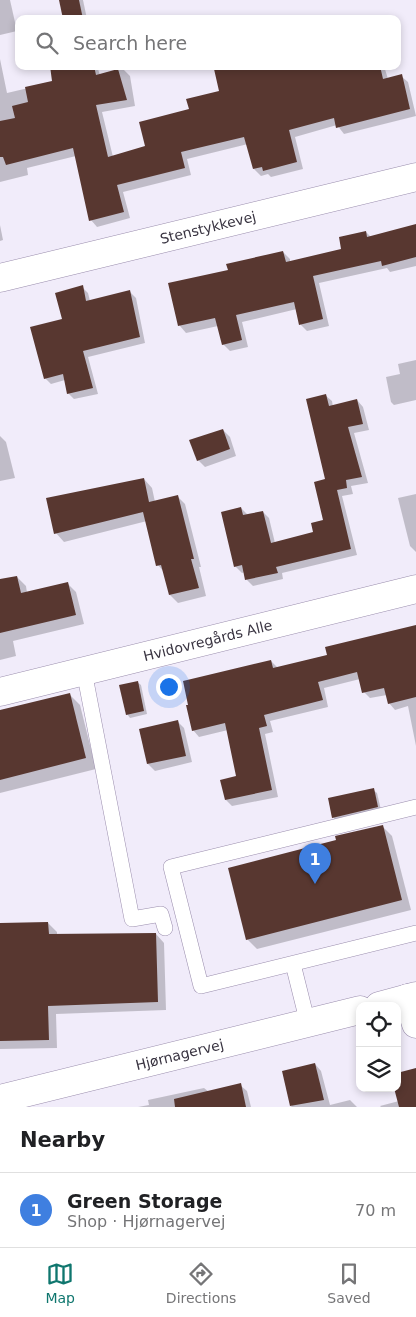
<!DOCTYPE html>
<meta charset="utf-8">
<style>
:root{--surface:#fff;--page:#f6f6f6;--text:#202124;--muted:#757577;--line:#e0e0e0;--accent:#0f766e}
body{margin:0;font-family:"DejaVu Sans",sans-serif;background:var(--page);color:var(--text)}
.controls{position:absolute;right:15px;bottom:15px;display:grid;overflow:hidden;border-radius:10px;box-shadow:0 2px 8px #0003}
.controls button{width:45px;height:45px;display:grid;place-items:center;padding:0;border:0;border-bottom:1px solid var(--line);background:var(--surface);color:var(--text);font:25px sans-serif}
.you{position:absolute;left:168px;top:686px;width:18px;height:18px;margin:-12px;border:4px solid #fff;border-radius:50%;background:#1a73e8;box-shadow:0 0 0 8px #1a73e833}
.badge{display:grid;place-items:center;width:32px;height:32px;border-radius:50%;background:var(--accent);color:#fff;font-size:16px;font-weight:700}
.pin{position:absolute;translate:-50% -41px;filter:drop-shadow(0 1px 2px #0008)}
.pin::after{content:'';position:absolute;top:26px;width:18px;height:15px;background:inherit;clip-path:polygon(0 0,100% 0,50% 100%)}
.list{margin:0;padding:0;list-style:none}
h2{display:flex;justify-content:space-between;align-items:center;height:65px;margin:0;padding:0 20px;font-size:21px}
h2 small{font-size:16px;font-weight:400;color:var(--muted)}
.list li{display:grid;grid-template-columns:32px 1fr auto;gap:15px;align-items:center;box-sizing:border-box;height:75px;padding:0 20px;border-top:1px solid var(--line)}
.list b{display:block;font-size:19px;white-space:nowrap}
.list p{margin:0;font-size:16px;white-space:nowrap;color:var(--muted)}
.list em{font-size:16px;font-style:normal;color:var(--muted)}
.icon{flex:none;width:28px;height:28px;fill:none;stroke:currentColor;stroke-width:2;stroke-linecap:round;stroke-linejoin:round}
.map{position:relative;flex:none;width:416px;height:1107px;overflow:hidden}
.search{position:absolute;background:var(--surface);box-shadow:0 2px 8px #0003;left:15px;right:15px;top:15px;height:55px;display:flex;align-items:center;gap:12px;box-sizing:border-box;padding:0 18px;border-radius:10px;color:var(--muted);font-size:19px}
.sheet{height:140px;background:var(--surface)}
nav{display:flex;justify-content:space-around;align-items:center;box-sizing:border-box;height:70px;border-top:1px solid var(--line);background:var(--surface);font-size:14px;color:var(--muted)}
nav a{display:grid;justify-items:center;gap:2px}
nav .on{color:var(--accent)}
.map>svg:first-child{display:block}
</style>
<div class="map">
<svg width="416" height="1107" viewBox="0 0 416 1107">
<rect width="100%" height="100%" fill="#f1ecfa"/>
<g fill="#0003">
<polygon points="0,0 10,0 17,31 0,35"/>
<polygon points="60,0 83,0 87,19 64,19"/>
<polygon points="0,59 7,93 54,82 64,66 97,66 100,75 123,69 130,76 135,106 102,112 113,157 147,147 190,110 221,92 230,66 384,66 388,79 401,76 408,82 416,116 344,134 337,125 295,137 303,169 271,177 268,174 261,176 254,169 248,144 187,159 191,175 123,192 130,218 97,227 91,220 76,156 27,168 28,175 0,182"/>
<polygon points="0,225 3,240 0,241"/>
<polygon points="416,225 416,266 390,272 387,268 319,283 329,326 307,331 301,325 297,309 242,322 248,347 230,351 223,344 218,326 186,333 180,326 170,284 229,271 283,252 290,259 290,262 343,250 366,232 371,237"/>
<polygon points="82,287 88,293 90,301 130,292 136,298 145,343 88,357 98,394 74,399 68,393 65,380 51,384 45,378 63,320"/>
<polygon points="416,360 416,400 394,405 391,402 386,377 400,374 398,364"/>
<polygon points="325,395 332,401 333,407 357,400 363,407 369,430 354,433 368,483 351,486 353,494 342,496 357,555 282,573 283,579 253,586 247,580 245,572 242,573 235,566 241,508 247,514 263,512 269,518 275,543 315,533 325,521 326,480"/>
<polygon points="223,430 230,437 236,456 205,467 198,460"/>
<polygon points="0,436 6,442 15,478 0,481"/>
<polygon points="144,479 152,488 155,502 177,496 185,504 201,567 199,567 206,596 178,603 170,595 164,572 158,565 147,521 64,542 56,533"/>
<polygon points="416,494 416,552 410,546 398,498"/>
<polygon points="17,577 26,586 27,593 67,583 76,592 84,624 13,641 16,656 0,660 0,580"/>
<polygon points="416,626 416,746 408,706 395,710 389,703 387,695 370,698 364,692 360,679 324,688 328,707 270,721 273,732 265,734 278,797 232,806 226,800 237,777 228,730 199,737 193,730 271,661 278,668 328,655"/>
<polygon points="137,682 141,685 147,714 130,718 127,714"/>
<polygon points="69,694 80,705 96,769 0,793 0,711"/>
<polygon points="177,721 184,728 192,762 155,771 148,764"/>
<polygon points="373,790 377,793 381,810 336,821 333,817"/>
<polygon points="382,826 392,836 411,910 257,949 247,939 338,841"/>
<polygon points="48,923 57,932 57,936 156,934 164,943 166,1010 56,1014 57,1048 0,1049 0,924"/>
<polygon points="315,1064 321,1071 330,1105 350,1100 357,1107 290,1107 292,1106 283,1072"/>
<polygon points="416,1070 416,1107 381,1107 380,1106 399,1101 397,1088"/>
<polygon points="240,1085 247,1091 251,1107 138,1107 149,1105 148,1100 204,1088 209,1092"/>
</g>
<g fill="#583730">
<polygon points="59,0 79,0 83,19 63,19"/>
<polygon points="50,66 94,66 96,75 118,69 127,100 96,105 108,157 145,146 139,122 189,109 186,99 219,91 214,69 224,66 380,66 383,79 402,74 410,109 336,128 334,118 289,130 297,162 263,171 262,167 253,169 244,137 181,152 185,168 117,185 124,212 89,221 73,148 6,165 3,157 0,157 0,121 15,118 12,106 28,102 25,87 52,81"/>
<polygon points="416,224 416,257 382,266 381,261 313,276 323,319 299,325 294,302 236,315 242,340 222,345 215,318 178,326 168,283 228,270 226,264 283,251 286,262 341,249 339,237 366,231 367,237"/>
<polygon points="83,285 86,301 130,290 140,337 83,351 93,388 67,394 63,374 44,379 30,327 62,319 55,293"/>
<polygon points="326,394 329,406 357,399 363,424 348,427 362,477 346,480 347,488 337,490 351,549 276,567 278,573 245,580 242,565 234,567 221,512 241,507 243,515 263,511 271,543 313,532 311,523 323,520 314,482 325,479 306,399"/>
<polygon points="223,429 230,449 197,461 189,440"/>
<polygon points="144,478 149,502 178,495 194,559 191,559 199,588 169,595 161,565 156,566 143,512 54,534 46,498"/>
<polygon points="17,576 21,593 68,582 76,615 0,633 0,579"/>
<polygon points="416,625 416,697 388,704 384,688 362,693 357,672 318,682 323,700 264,715 267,726 259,728 272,790 225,800 220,780 236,776 225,723 192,731 186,705 188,705 183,681 271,660 273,668 327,655 325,647"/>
<polygon points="138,681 144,711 126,715 119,685"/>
<polygon points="70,693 86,758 0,780 0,710"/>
<polygon points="178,720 186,756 147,764 139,729"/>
<polygon points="374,788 378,807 332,818 328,798"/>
<polygon points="383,825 402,900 246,940 228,868 336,840 335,836"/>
<polygon points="48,922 49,934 156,933 158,1002 48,1006 49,1040 0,1041 0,923"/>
<polygon points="315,1063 324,1100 290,1106 282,1071"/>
<polygon points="416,1068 416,1107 399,1107 394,1088 397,1088 397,1073"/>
<polygon points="241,1083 246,1107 175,1107 174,1099"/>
</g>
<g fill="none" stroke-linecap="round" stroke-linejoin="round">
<g stroke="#9a8dad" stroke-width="16">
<g id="lane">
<polyline points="84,671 132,919 161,914 165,928"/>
<polyline points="416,807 171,867 201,986 416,933"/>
<polyline points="293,964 308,1024"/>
</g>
</g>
<g stroke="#9a8dad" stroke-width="29">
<g id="street">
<path id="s1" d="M 0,278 L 416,177"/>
<path id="s2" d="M 0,692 L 416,589"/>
<polyline points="408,998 416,1024"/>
<polyline points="379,1006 416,996"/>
<path id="s3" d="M 0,1099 L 360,1010"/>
</g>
</g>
<use href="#lane" stroke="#fff" stroke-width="15"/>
<use href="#street" stroke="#fff" stroke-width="28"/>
</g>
<g text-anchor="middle" stroke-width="5" stroke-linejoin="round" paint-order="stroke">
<g font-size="14" fill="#393441" stroke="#f1ecfa">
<text dy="5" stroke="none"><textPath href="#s1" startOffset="214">Stenstykkevej</textPath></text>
<text dy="5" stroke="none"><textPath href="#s2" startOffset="214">Hvidovregårds Alle</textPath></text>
<text dy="5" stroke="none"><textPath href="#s3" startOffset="185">Hjørnagervej</textPath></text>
</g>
</g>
</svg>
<div class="controls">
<button><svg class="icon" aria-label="locate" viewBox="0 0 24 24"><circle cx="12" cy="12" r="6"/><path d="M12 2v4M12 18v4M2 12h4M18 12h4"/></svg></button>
<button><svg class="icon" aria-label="layers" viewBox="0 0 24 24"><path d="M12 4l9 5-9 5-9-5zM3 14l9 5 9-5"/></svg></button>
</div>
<div class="you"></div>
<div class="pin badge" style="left:315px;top:884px;background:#3f7fe0">1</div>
<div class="search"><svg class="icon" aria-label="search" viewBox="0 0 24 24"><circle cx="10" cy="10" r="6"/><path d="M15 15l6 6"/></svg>Search here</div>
</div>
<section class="sheet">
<h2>Nearby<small></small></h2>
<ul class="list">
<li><span class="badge" style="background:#3f7fe0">1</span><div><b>Green Storage</b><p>Shop · Hjørnagervej</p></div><em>70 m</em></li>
</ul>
</section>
<nav>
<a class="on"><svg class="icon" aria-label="map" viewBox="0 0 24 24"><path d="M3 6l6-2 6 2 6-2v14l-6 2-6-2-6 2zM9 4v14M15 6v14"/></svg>Map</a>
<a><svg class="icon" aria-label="directions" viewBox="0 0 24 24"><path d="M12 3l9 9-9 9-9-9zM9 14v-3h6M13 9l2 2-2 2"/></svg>Directions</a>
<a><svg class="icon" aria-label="saved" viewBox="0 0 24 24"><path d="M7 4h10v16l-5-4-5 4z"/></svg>Saved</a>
</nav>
